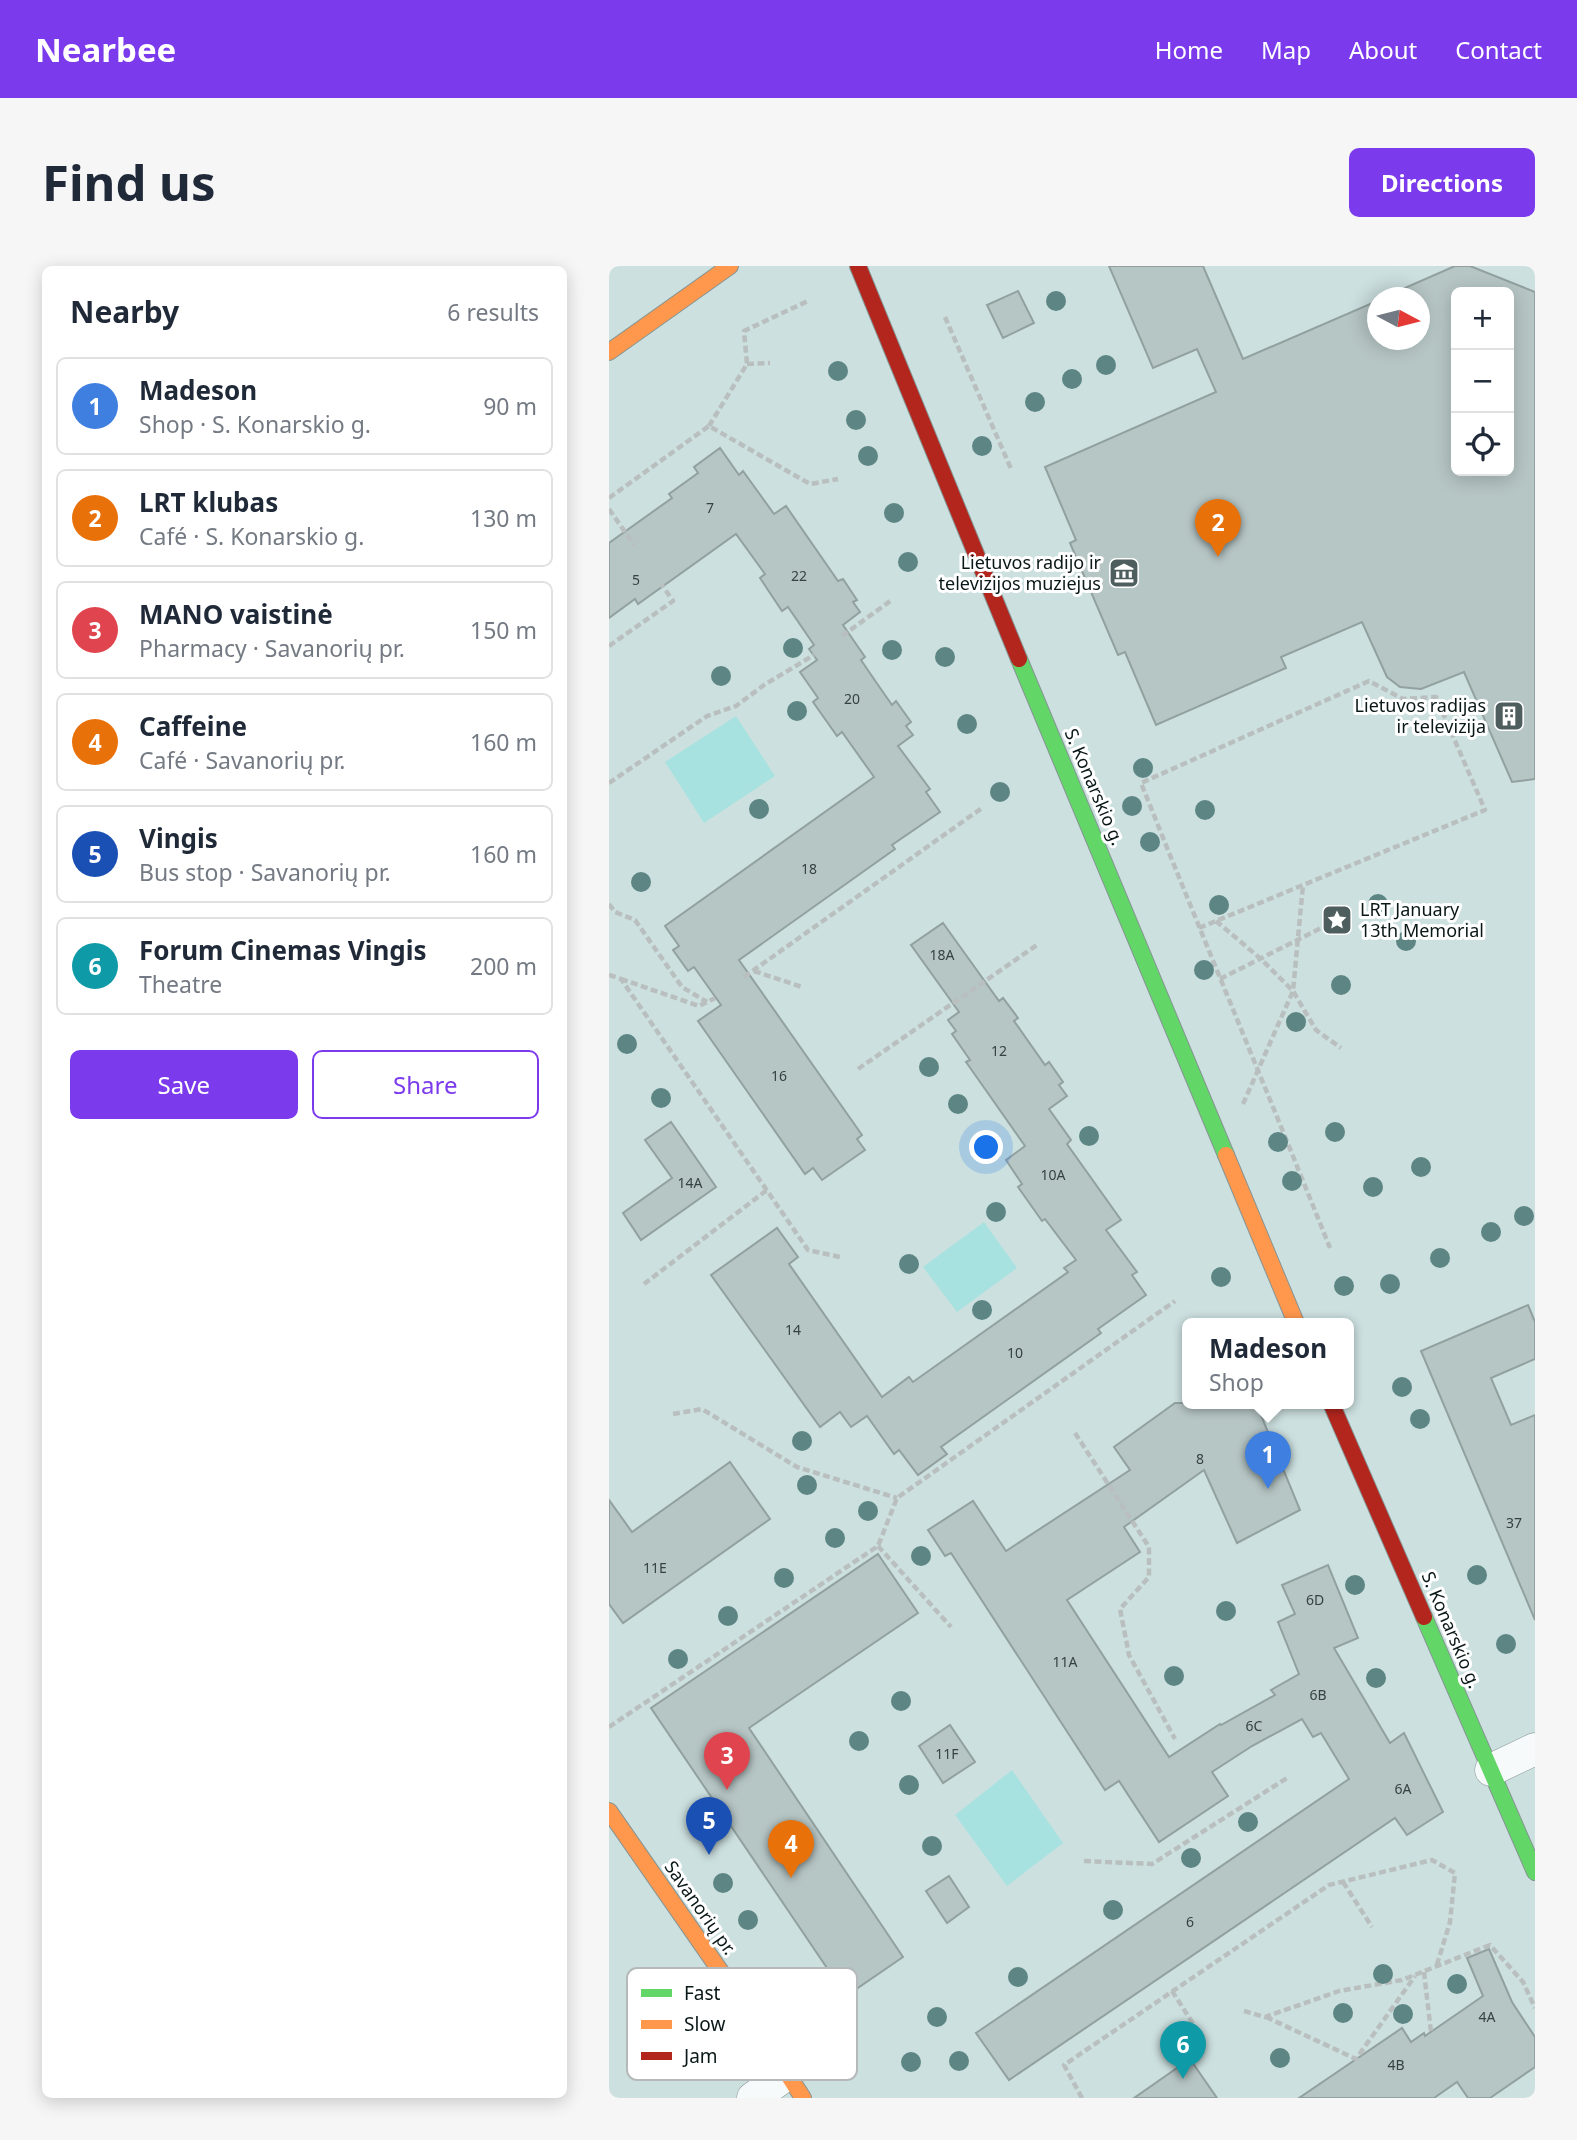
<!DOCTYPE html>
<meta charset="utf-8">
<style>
:root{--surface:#fff;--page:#f6f6f7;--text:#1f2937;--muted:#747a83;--line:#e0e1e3;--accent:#7c3aed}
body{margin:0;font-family:"Noto Sans",sans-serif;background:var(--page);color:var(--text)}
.controls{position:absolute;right:21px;top:21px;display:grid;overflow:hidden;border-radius:10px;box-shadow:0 4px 18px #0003}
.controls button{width:63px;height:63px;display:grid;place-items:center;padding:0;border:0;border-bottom:2px solid var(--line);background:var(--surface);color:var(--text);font:35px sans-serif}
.compass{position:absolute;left:758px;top:21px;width:63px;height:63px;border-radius:50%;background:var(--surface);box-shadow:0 4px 18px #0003;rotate:97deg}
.you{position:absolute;left:378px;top:882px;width:24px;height:24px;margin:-18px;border:5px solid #fff;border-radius:50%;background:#1a73e8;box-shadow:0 0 0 10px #1a73e833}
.badge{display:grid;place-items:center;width:46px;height:46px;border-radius:50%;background:var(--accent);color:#fff;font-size:23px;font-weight:700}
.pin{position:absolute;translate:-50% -58px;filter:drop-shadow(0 2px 4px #0008)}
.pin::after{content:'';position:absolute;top:37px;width:24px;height:21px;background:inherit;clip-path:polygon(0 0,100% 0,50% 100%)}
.popup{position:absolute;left:573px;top:1052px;width:172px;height:91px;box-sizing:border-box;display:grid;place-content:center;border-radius:10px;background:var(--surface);filter:drop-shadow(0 2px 5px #0005);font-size:23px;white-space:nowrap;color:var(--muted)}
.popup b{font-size:26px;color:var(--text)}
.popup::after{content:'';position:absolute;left:50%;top:100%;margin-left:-14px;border:14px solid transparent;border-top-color:var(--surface)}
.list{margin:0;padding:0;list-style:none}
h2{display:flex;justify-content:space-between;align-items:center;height:91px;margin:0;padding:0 28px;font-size:30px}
h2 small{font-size:23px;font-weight:400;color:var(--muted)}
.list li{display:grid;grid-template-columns:46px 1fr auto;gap:21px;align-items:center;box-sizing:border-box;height:98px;margin:0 14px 14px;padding:0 14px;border:2px solid var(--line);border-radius:10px}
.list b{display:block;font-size:26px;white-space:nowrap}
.list p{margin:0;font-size:23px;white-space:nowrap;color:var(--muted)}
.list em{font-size:23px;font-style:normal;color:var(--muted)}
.actions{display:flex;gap:14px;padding:21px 28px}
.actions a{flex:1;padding:16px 0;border:2px solid var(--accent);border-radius:10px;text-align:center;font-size:24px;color:var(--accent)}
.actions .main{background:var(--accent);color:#fff}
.icon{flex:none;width:38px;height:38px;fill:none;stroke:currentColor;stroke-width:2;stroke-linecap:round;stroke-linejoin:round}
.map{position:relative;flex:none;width:926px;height:1832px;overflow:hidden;border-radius:10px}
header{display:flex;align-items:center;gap:42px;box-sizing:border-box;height:98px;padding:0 35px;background:var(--accent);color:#fff}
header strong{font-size:33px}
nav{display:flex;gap:38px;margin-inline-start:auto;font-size:24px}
.intro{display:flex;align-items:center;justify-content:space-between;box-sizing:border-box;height:168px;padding:0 42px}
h1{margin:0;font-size:49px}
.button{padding:18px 32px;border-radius:10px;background:var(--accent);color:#fff;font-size:24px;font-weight:700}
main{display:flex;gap:42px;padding:0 42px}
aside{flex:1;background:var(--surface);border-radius:10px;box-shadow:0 4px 18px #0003}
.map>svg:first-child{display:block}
</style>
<header>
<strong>Nearbee</strong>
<nav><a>Home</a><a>Map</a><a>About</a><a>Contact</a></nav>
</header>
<div class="intro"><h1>Find us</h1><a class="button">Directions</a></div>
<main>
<aside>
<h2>Nearby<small>6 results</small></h2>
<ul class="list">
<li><span class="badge" style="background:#3f7fe0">1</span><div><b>Madeson</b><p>Shop · S. Konarskio g.</p></div><em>90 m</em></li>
<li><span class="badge" style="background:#e8710a">2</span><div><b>LRT klubas</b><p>Café · S. Konarskio g.</p></div><em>130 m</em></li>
<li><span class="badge" style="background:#e0444e">3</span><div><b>MANO vaistinė</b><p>Pharmacy · Savanorių pr.</p></div><em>150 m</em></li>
<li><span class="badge" style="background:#e8710a">4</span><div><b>Caffeine</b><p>Café · Savanorių pr.</p></div><em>160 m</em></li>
<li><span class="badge" style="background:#1a4fb4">5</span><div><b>Vingis</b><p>Bus stop · Savanorių pr.</p></div><em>160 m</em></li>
<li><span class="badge" style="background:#0f9aa8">6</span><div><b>Forum Cinemas Vingis</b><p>Theatre</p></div><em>200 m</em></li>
</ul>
<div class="actions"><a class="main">Save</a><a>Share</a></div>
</aside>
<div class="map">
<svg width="926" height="1832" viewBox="0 0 926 1832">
<rect width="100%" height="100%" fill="#cce0df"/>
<g fill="#a8e2e0">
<polygon points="127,450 166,510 95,557 56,496"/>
<polygon points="375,956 408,1002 348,1046 314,1001"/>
<polygon points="403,1504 454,1577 398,1620 346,1549"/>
</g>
<g fill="#b6c6c5" stroke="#92a1a0" stroke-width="2" fill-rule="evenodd">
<path d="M 500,0 L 594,0 L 634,93 L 768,35 L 768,74 L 810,74 L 810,32 L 773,32 L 846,0 L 861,0 L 926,26 L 926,513 L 903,516 L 855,406 L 812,423 L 791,421 L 778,411 L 753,356 L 672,391 L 677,402 L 547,459 L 516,386 L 509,389 L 461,277 L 467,274 L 436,201 L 607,126 L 588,83 L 544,102 ZM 847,26 L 900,26 L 900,205 L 847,205 Z"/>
<polygon points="409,25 425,57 394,72 378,39"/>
<polygon points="111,182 130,209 134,205 165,248 177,240 229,315 234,313 248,334 244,336 251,346 234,359 256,391 252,394 267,416 283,439 287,435 302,456 297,460 304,469 289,480 321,523 317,526 331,546 283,579 286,583 130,694 253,869 248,873 256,884 213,914 204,902 196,908 89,755 112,739 85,701 79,705 64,684 70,680 56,660 265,511 233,466 228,470 204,436 209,432 191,406 208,394 200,383 205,379 179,341 173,345 151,312 156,308 127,268 29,338 26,333 0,352 0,277 63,232 60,228 89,207 85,201"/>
<polygon points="334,657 390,735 394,732 409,752 405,755 436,799 440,796 454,816 450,819 458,830 440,843 462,874 458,878 512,954 497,964 528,1006 523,1009 537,1029 489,1063 492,1067 332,1181 338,1188 309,1209 290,1184 285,1188 258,1150 242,1161 231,1146 211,1161 102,1009 168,962 189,991 180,998 273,1131 300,1111 304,1116 459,1006 455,1002 467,994 436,953 433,955 409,921 413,918 397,894 416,880 357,796 361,794 343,768 347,765 339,754 350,746 302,679"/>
<polygon points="62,856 107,921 32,974 14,947 63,912 36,874"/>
<polygon points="919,1039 926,1056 926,1093 882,1112 902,1159 926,1149 926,1354 812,1085"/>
<polygon points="566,1137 647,1137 691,1244 628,1277 595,1204 515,1261 531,1286 458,1334 560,1491 611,1458 612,1459 666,1429 662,1424 690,1408 669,1356 686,1348 673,1319 719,1299 749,1372 725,1382 781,1477 795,1467 834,1546 798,1569 786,1552 400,1814 367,1767 740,1513 712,1467 704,1471 693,1453 643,1480 603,1506 619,1530 550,1576 510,1515 496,1524 342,1287 336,1290 319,1264 364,1235 397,1285 521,1204 505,1181"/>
<polygon points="121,1196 161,1253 14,1357 0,1338 0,1234 23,1266"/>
<polygon points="269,1288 309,1347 140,1462 294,1691 237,1730 42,1442"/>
<polygon points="341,1459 366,1496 334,1517 310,1480"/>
<polygon points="340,1610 360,1641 338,1657 317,1625"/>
<polygon points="880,1683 903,1736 926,1771 926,1801 881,1832 859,1832 848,1816 825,1832 690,1832 793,1762 802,1776 815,1767 816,1770 874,1730 858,1692"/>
<polygon points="581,1793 608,1832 525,1832"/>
</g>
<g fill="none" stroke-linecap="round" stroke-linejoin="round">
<g stroke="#869594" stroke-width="33">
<g id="street">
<polyline points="882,1504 926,1483"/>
<polyline points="144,1832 178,1808"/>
</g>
</g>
<g stroke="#869594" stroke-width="18">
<g id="fast">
<polyline points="410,393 617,889"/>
<polyline points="815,1351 926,1606"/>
</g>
</g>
<g stroke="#869594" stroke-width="18">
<g id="slow">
<polyline points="0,86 121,0"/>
<polyline points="617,889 687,1057"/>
<polyline points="0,1545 128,1729 194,1832"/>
</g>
</g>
<g stroke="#869594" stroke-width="18">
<g id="jam">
<polyline points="249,0 410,393"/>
<polyline points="722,1137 815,1351"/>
</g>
</g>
<g stroke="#b9bfbe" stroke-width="4.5" stroke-dasharray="7 3.5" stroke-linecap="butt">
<polyline points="336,51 403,205"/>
<polyline points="138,98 161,97"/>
<polyline points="100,160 138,98 135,65 199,35"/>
<polyline points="0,232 100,160 201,218 229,213"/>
<polyline points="0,243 25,279"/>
<polyline points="233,370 284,333"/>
<polyline points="0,380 64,335 53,319"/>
<polyline points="0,517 98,450 127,440 155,419 205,389"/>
<polyline points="0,638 6,646 26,654 73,721 98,736"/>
<polyline points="607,655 652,693 684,725 707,764 732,782"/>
<path d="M 590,662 L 876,544 L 827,431 L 794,433 L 760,415 L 532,517 C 594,672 659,827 721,982"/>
<polyline points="145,705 193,721"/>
<polyline points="0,709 12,713 199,984 231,991"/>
<polyline points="135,711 373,542"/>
<polyline points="12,713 90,740 106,732"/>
<polyline points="611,713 718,659"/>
<polyline points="249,803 428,679"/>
<polyline points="634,838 684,725 694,619"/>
<polyline points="35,1018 158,924"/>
<polyline points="64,1148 93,1143 188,1201 288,1232"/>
<polyline points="466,1167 540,1281 540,1311 511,1343 520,1389 566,1473"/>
<polyline points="269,1280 342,1361"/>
<polyline points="0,1461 269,1280 288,1232 566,1035"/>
<polyline points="475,1595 543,1598 678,1512"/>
<polyline points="734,1616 763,1661"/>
<polyline points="815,1706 822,1766"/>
<polyline points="563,1725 592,1770"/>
<polyline points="635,1745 656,1751 730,1725 793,1714 881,1679 914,1716 926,1742"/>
<polyline points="657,1751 747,1793 806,1710"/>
<polyline points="473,1832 455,1799 720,1619 823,1594 846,1607 841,1656 827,1702"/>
</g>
<use href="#street" stroke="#f7fafa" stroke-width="32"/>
<use href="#fast" stroke="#63d668" stroke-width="16"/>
<use href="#slow" stroke="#ff974d" stroke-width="16"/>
<use href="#jam" stroke="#b3261e" stroke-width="16"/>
</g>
<g fill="#5c8584">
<circle cx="447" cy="35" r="10"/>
<circle cx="497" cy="99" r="10"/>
<circle cx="229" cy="105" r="10"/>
<circle cx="463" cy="113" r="10"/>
<circle cx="426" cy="136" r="10"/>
<circle cx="247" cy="154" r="10"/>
<circle cx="373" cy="180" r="10"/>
<circle cx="259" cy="190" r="10"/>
<circle cx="285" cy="247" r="10"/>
<circle cx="299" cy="296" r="10"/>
<circle cx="184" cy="382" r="10"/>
<circle cx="283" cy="384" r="10"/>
<circle cx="336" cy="391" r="10"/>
<circle cx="112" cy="410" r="10"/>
<circle cx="188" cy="445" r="10"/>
<circle cx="358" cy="458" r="10"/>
<circle cx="534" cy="502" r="10"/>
<circle cx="391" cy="526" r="10"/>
<circle cx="523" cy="540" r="10"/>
<circle cx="150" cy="543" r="10"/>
<circle cx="596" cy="544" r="10"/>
<circle cx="541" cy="576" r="10"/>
<circle cx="32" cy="616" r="10"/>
<circle cx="769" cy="638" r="10"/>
<circle cx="610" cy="639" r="10"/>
<circle cx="797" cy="675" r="10"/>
<circle cx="595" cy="704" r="10"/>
<circle cx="732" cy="719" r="10"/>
<circle cx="687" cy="756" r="10"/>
<circle cx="18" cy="778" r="10"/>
<circle cx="320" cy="801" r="10"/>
<circle cx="52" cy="832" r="10"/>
<circle cx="349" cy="838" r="10"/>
<circle cx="726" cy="866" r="10"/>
<circle cx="480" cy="870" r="10"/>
<circle cx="669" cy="876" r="10"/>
<circle cx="812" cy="901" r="10"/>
<circle cx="683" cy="915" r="10"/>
<circle cx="764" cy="921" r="10"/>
<circle cx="387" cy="946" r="10"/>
<circle cx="915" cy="950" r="10"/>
<circle cx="882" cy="966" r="10"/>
<circle cx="831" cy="992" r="10"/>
<circle cx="300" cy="998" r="10"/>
<circle cx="612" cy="1011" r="10"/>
<circle cx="781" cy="1018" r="10"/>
<circle cx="735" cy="1020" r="10"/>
<circle cx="373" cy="1044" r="10"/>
<circle cx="793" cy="1121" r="10"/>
<circle cx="811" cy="1153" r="10"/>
<circle cx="193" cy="1175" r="10"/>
<circle cx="198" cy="1219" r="10"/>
<circle cx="259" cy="1245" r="10"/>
<circle cx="226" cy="1272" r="10"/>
<circle cx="312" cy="1290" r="10"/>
<circle cx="868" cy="1309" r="10"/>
<circle cx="175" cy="1312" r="10"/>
<circle cx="746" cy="1319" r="10"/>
<circle cx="617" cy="1345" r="10"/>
<circle cx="119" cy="1350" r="10"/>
<circle cx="897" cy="1378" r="10"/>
<circle cx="69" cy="1393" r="10"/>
<circle cx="565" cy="1410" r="10"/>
<circle cx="767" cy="1412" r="10"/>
<circle cx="292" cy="1435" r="10"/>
<circle cx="250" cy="1475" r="10"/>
<circle cx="300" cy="1519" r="10"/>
<circle cx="639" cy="1556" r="10"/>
<circle cx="323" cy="1580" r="10"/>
<circle cx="582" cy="1592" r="10"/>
<circle cx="114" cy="1617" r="10"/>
<circle cx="504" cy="1644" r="10"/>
<circle cx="139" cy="1654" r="10"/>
<circle cx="774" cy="1708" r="10"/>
<circle cx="409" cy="1711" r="10"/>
<circle cx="183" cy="1718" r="10"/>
<circle cx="848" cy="1718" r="10"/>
<circle cx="734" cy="1747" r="10"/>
<circle cx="794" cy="1748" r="10"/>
<circle cx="328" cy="1751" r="10"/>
<circle cx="671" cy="1792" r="10"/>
<circle cx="350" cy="1795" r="10"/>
<circle cx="302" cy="1796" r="10"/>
</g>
<defs>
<g id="museum-square" transform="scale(1.575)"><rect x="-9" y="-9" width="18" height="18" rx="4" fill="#4e5d5d" stroke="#fff"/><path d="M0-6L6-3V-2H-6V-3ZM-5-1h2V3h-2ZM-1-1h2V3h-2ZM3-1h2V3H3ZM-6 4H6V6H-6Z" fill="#fff"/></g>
<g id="building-square" transform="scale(1.575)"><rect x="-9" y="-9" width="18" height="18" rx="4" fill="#4e5d5d" stroke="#fff"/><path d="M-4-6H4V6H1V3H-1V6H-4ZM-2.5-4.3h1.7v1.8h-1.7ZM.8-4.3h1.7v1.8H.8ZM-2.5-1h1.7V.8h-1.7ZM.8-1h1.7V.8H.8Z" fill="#fff"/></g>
<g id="sight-square" transform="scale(1.575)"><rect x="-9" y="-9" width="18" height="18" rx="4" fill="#4e5d5d" stroke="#fff"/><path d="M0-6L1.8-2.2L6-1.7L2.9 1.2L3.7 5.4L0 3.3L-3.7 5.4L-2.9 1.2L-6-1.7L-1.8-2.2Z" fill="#fff"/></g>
</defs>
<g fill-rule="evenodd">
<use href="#museum-square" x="515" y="307"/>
<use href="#building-square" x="900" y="450"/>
<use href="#sight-square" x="728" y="654"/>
</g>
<g text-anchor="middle" stroke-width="6" stroke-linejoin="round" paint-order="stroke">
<g font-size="14" fill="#354342">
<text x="101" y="247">7</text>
<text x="190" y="315">22</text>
<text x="27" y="319">5</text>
<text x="243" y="438">20</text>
<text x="200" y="608">18</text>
<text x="333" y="694">18A</text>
<text x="390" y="790">12</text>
<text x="170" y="815">16</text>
<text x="444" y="914">10A</text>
<text x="81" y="922">14A</text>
<text x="184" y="1069">14</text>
<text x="406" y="1092">10</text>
<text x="591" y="1198">8</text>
<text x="905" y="1262">37</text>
<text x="46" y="1307">11E</text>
<text x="706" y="1339">6D</text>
<text x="456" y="1401">11A</text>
<text x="709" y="1434">6B</text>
<text x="645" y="1465">6C</text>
<text x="338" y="1493">11F</text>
<text x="794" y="1528">6A</text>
<text x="581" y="1661">6</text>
<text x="878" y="1756">4A</text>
<text x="787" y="1804">4B</text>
</g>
<g font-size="18" fill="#0a1717" stroke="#fff" text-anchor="end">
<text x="492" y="303">Lietuvos radijo ir<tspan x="492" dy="21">televizijos muziejus</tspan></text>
<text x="877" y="446">Lietuvos radijas<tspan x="877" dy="21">ir televizija</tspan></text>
<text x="751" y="650" text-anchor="start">LRT January<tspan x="751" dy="21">13th Memorial</tspan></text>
</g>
<g font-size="18" fill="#0a1717" stroke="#fff">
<text transform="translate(485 521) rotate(67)" y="6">S. Konarskio g.</text>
<text transform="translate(842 1364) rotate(67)" y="6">S. Konarskio g.</text>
<text transform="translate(91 1642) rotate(55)" y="6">Savanorių pr.</text>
</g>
</g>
<rect x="18" y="1702" width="230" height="112" rx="10" fill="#fff" stroke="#b6b9b9" stroke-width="2"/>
<rect x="32" y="1723" width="31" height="8" fill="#63d668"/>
<rect x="32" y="1754" width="31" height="9" fill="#ff974d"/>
<rect x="32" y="1786" width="31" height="8" fill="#b3261e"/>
<g font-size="19" fill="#0a1717">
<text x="75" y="1734">Fast</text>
<text x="75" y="1765">Slow</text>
<text x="75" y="1797">Jam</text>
</g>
</svg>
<div class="controls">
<button>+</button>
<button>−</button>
<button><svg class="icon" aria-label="locate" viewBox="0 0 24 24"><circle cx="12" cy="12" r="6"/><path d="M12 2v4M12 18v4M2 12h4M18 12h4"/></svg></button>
</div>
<svg class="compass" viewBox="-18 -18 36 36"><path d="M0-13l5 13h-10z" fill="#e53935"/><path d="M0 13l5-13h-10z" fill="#747a83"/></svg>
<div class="you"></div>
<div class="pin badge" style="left:659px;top:1223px;background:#3f7fe0">1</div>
<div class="popup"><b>Madeson</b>Shop</div>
<div class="pin badge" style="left:609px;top:291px;background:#e8710a">2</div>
<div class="pin badge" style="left:118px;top:1524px;background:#e0444e">3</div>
<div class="pin badge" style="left:182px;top:1612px;background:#e8710a">4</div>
<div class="pin badge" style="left:100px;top:1589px;background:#1a4fb4">5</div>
<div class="pin badge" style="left:574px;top:1813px;background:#0f9aa8">6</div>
</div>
</main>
